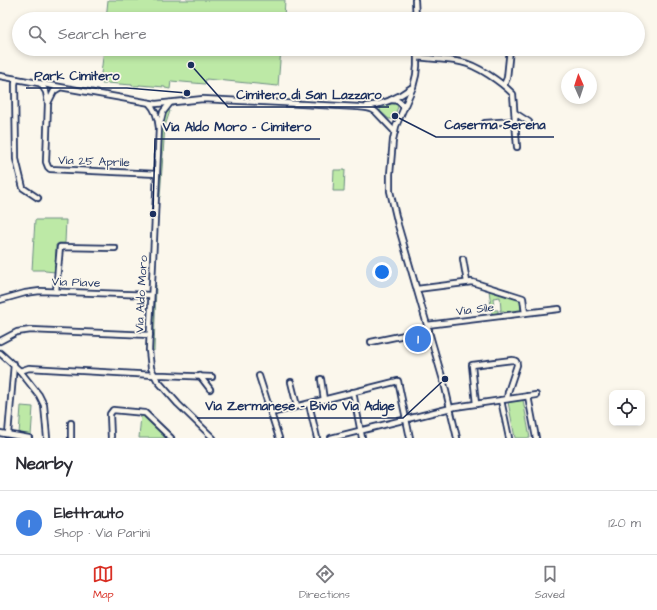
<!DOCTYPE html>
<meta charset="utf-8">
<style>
:root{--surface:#fff;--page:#f7f7f7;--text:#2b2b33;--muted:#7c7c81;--line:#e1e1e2;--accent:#d93025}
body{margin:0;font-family:"Architects Daughter",sans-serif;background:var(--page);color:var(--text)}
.controls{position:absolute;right:12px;bottom:12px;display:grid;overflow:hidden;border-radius:8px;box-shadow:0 2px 6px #0003}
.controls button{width:36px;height:36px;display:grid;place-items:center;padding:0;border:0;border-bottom:1px solid var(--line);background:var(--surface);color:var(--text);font:20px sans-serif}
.compass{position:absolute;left:561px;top:68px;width:36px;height:36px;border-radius:50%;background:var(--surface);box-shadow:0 2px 6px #0003;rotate:357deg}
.you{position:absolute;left:382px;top:272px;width:14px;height:14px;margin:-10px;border:3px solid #fff;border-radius:50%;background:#1a73e8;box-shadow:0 0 0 6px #1a73e833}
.badge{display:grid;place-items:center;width:26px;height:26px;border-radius:50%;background:var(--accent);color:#fff;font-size:13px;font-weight:700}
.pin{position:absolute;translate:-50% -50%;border:2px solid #fff;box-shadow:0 1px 4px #0006}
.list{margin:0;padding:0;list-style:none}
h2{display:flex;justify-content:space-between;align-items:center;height:52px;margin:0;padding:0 16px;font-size:17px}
h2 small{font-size:13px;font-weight:400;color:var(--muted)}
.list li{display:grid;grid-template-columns:26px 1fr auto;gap:12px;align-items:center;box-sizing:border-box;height:64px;padding:0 16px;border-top:1px solid var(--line)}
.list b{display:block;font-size:15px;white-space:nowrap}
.list p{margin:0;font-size:13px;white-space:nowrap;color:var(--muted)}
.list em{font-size:13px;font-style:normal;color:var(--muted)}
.icon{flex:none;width:22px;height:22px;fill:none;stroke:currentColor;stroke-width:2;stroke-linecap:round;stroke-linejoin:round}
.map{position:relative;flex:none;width:657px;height:438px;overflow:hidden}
.search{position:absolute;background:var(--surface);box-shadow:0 2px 6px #0003;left:12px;right:12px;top:12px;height:44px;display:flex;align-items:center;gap:10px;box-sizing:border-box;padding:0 14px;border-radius:22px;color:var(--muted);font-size:15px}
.sheet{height:116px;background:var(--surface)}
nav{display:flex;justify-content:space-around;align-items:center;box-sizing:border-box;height:56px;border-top:1px solid var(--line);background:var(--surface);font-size:11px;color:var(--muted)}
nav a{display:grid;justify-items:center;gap:2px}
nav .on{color:var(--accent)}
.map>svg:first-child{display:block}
</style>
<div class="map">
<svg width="657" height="438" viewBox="0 0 657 438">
<rect width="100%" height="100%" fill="#fbf7ec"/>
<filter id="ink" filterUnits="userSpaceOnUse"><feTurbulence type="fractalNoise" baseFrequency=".025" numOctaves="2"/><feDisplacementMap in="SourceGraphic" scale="8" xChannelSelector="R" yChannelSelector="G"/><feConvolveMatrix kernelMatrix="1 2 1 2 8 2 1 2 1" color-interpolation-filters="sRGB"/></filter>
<g filter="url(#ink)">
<g fill="#bde9a6" stroke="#6c8c82">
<polygon points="108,0 285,0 284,19 106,19"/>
<polygon points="104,49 281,49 278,86 206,79 205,84 171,81 170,89 165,88 165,87 139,85 139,86 132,86 132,85 106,83 106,84 102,84 102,82 100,82"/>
<polygon points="392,104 396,104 398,107 393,119 389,119 380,111 380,109 381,107"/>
<polygon points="167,109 170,111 165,126 160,197 158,197 161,127 162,119"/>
<polygon points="334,170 345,170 344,191 333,191"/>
<polygon points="35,220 66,220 65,243 59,243 56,245 55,272 45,271 44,270 32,270"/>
<polygon points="156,285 154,351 152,350 154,286"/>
<polygon points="489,290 519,299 520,301 521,310 505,312 504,311 500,311 500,310 501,310 500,297 493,298 494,310 498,310 498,313 492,314"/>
<polygon points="523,400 530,438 515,438 508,402"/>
<polygon points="21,406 33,407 31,436 19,434"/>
<polygon points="141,415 145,416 167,438 139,438"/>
</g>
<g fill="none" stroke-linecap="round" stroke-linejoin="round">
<g stroke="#1b2f5e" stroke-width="8">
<g id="minor">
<polyline points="415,0 416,19"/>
<polyline points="417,49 417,66 416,75 413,87 396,126 393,140 390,174 390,191 398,225 445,387 457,438"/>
<path d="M 417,57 C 432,59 447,59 461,62 C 477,65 501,82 513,94 L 517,147"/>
<path d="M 0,76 L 60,87 L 156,104 L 203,99 L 359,107 C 365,108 371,107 376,112 L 395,132"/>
<polyline points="16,79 15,84 16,159 23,188 38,198"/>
<polyline points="41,84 46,92 48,103 46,162 48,167 50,169 157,174"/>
<polyline points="504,85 507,78 510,49"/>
<path d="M 391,100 C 398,100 401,102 404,108"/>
<polyline points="48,103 54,91 59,88"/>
<path d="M 149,103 C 156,110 158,118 159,128 L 149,350 L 151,368 L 157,380 L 178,404 L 213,438"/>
<path d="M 367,106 C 383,105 399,97 411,88"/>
<polyline points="515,113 529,122"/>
<polyline points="485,123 515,121"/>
<polyline points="160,124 163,112 170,103"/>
<polyline points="463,259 467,282"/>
<polyline points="417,289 472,282 523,298 525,313 427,325"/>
<polyline points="56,291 60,247 115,248"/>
<polyline points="0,300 25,293 40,291 151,295"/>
<polyline points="525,313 559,309"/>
<polyline points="0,341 17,332 31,330 150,335"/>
<polyline points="371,342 429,330"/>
<polyline points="0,353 20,371 39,395 44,405 47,438"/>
<polyline points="20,371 29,368 154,375 164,375 212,377"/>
<polyline points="200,376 210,389"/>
<polyline points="259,376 279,438"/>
<polyline points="321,379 324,400"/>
<polyline points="291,382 297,406"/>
<polyline points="353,392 362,438"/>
<polyline points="528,396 536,438"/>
<polyline points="501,400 509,438"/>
<polyline points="309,404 317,438"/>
<path d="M 476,404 L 472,365 L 512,360 C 515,360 517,361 517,365 L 508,392 L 507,399"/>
<polyline points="271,413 398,381 410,438"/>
<polyline points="71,423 71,438"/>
<polyline points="0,433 29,438"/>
<polyline points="8,434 14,364"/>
<polyline points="111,438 110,414 113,410 145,413 171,438"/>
<polyline points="331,438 455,407 536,395"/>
</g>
</g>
<use href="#minor" stroke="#fbf7ec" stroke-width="4.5"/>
</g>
</g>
<g text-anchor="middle" stroke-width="3.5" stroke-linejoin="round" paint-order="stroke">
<g font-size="12" fill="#1b2f5e" stroke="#fbf7ec">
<text transform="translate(94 161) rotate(2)" y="4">Via 25 Aprile</text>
<text transform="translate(76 282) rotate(2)" y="4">Via Piave</text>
<text transform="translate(141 294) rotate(-87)" y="4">Via Aldo Moro</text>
<text transform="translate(475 309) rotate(-7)" y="4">Via Sile</text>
</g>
</g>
<path fill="none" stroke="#1b2f5e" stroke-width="1.5" d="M187 93L127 88H26M191 65L228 107H389M395 116L436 137H554M153 214L155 139H320M445 379L403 418H197"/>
<g fill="#1b2f5e" stroke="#fbf7ec" stroke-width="1.5">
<circle cx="187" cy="93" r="4"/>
<circle cx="191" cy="65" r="4"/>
<circle cx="395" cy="116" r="4"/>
<circle cx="153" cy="214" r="4"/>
<circle cx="445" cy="379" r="4"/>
</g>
<g font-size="13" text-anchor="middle" font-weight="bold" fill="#1b2f5e" stroke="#fbf7ec" stroke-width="3.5" stroke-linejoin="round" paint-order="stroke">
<text x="77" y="80">Park Cimitero</text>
<text x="309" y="99">Cimitero di San Lazzaro</text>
<text x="495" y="129">Caserma Serena</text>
<text x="237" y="131">Via Aldo Moro - Cimitero</text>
<text x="300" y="410">Via Zermanese - Bivio Via Adige</text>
</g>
</svg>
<div class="controls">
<button><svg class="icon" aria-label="locate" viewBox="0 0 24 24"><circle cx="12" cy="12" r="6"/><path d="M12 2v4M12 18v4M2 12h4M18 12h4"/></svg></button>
</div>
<svg class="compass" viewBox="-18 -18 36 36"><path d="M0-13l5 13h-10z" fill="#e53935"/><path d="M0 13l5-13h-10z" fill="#7c7c81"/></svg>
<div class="you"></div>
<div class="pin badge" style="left:418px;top:339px;background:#3f7fe0">1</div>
<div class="search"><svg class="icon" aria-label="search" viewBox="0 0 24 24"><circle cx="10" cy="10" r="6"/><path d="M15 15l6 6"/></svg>Search here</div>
</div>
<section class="sheet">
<h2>Nearby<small></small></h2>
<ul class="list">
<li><span class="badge" style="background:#3f7fe0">1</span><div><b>Elettrauto</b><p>Shop · Via Parini</p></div><em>120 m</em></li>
</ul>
</section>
<nav>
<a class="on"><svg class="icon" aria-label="map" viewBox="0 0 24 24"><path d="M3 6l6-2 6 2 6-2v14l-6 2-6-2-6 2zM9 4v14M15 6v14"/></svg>Map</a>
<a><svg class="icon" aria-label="directions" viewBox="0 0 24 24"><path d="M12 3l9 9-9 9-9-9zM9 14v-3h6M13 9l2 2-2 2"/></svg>Directions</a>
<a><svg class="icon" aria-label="saved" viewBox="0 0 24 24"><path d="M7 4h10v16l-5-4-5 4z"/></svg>Saved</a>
</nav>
